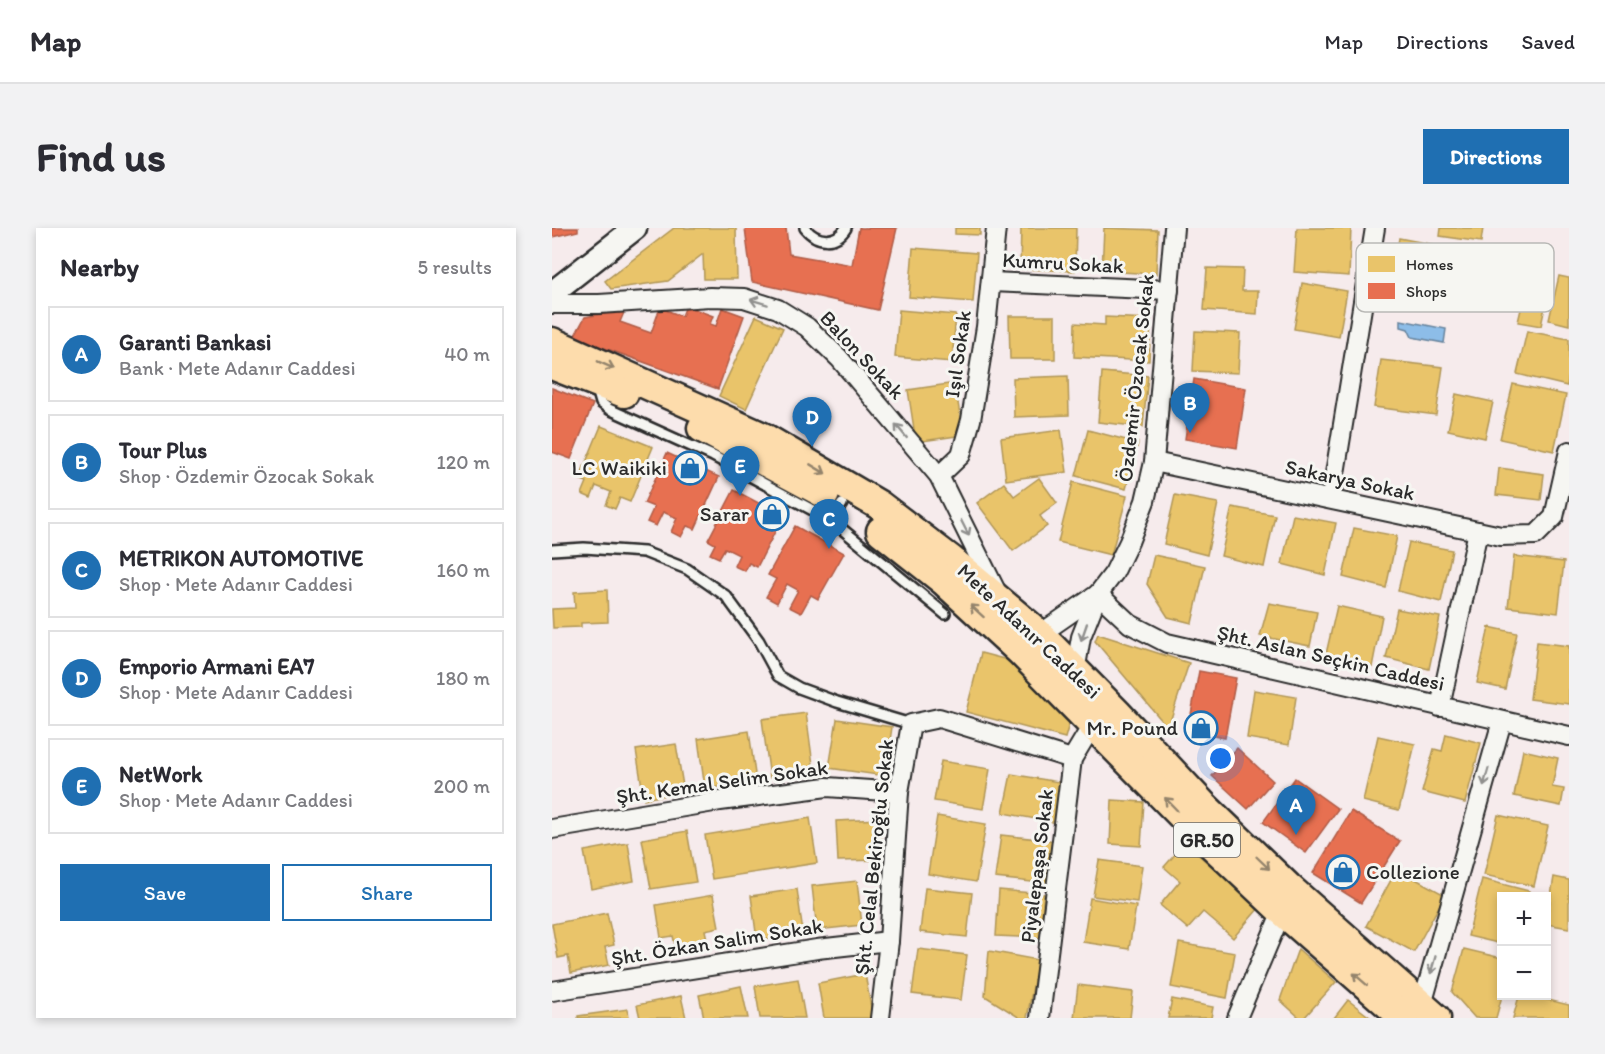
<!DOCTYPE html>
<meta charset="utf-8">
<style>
:root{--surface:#fff;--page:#f2f2f3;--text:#2b2b33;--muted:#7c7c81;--line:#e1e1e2;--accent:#1f6fb2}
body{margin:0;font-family:Itim,sans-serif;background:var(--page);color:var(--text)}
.controls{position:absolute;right:18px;bottom:18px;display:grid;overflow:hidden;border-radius:0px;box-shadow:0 3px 9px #0003}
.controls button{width:54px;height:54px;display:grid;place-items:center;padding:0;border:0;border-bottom:2px solid var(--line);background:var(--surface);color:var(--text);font:30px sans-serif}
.you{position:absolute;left:669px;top:531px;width:21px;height:21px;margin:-15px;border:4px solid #fff;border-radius:50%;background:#1a73e8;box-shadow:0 0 0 9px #1a73e833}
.badge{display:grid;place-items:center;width:39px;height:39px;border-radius:50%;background:var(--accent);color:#fff;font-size:20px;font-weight:700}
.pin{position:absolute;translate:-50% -50px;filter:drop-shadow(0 2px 3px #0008)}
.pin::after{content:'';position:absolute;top:32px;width:21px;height:18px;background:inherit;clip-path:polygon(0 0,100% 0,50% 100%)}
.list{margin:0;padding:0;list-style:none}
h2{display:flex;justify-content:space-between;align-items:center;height:78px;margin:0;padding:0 24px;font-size:26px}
h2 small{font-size:20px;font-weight:400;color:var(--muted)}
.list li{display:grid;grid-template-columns:39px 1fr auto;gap:18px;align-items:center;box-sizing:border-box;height:96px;margin:0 12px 12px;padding:0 12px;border:2px solid var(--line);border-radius:0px}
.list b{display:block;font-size:22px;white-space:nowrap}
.list p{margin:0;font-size:20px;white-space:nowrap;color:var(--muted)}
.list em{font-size:20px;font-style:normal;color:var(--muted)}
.actions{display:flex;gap:12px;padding:18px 24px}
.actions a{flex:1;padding:14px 0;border:2px solid var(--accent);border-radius:0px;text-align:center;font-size:21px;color:var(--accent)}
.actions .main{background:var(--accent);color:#fff}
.map{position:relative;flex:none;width:1017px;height:790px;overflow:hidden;border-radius:0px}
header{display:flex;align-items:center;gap:36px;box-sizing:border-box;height:84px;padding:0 30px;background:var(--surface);border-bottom:2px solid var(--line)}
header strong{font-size:28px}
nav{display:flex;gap:33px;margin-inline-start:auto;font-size:21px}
.intro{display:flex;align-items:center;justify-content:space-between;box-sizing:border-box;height:144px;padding:0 36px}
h1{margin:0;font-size:42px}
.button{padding:15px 27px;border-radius:0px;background:var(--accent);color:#fff;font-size:21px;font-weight:700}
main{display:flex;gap:36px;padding:0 36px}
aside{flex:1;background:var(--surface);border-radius:0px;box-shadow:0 3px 9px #0003}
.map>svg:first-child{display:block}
</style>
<header>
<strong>Map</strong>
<nav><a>Map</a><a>Directions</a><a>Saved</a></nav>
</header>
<div class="intro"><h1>Find us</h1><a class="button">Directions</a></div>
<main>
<aside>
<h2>Nearby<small>5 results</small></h2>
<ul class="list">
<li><span class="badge">A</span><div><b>Garanti Bankasi</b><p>Bank · Mete Adanır Caddesi</p></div><em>40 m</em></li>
<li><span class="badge">B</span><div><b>Tour Plus</b><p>Shop · Özdemir Özocak Sokak</p></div><em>120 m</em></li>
<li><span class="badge">C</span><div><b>METRIKON AUTOMOTIVE</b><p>Shop · Mete Adanır Caddesi</p></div><em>160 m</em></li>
<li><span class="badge">D</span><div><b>Emporio Armani EA7</b><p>Shop · Mete Adanır Caddesi</p></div><em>180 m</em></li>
<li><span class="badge">E</span><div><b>NetWork</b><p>Shop · Mete Adanır Caddesi</p></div><em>200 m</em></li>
</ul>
<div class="actions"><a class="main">Save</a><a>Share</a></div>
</aside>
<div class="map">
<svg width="1017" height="790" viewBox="0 0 1017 790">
<rect width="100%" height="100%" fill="#f6ebec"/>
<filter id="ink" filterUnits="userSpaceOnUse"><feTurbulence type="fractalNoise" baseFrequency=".0167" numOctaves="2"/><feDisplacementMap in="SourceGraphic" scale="12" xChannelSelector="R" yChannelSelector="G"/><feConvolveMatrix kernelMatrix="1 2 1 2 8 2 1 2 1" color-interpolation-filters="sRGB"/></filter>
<g filter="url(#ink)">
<polygon fill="#8dbde8" stroke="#66839c" stroke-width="1.5" points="849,92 894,101 892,115 860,109 856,101 849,99"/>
<g fill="#e9c46a" stroke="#b09657" stroke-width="1.5">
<polygon points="122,0 184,0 185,51 152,51 151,26 116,53 59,61 53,53"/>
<polygon points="403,0 428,0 428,7 403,6"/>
<polygon points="469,0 524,0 523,43 468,41"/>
<polygon points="552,0 606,2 604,46 550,43"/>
<polygon points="745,0 799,0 797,48 742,44"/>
<polygon points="889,0 931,0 929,14 888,8"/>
<polygon points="847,10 910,22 902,75 838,63"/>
<polygon points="361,20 425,25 421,74 357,69"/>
<polygon points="655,40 691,41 690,63 706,63 705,86 652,82"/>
<polygon points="1007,48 1017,50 1017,97 997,92"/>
<polygon points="750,55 795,63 787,109 742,101"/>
<polygon points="973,64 995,69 989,98 966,94"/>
<polygon points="347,82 404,87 400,134 343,129"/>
<polygon points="204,88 231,100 194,181 167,168"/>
<polygon points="457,88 503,88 503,131 458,131"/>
<polygon points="553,89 599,91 597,133 522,129 523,95 553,97"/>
<polygon points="643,103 688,105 686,145 641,143"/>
<polygon points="975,103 1017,111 1017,146 1015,158 965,146"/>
<polygon points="829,132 891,139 884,187 822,179"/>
<polygon points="550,144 596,148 591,199 546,194"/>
<polygon points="516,148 517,187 462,189 461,150"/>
<polygon points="403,155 411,207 364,214 356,162"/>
<polygon points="961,156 1014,167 1002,223 948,211"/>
<polygon points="904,166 941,174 933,210 896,202"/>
<polygon points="49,198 101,219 78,274 68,270 63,281 54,277 59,264 44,258 39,270 30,266 35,254 27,251"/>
<polygon points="509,202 515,244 454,252 449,210"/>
<polygon points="536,202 586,215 574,261 524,248"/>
<polygon points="947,240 992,246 989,272 944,267"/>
<polygon points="487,250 505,275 488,288 495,298 461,323 425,275 452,255 462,268"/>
<polygon points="521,254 575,268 559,327 506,314"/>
<polygon points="623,267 666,275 655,327 612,316"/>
<polygon points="680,279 723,287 712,339 669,328"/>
<polygon points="741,287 784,295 773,347 730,336"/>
<polygon points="802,300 845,308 834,360 791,349"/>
<polygon points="857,314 900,322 889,374 846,363"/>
<polygon points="602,327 653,338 640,395 616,389 595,356"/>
<polygon points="962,328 1012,334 1006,385 956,379"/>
<polygon points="55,362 56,394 29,395 29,399 1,400 0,381 23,380 22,364"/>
<polygon points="717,375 765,384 758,418 708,408"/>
<polygon points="785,378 830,388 820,439 774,426"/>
<polygon points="845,381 888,389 877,441 834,430"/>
<polygon points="937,399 965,405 953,461 925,455"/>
<polygon points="546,406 637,435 616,500 543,413"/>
<polygon points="985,414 1017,418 1017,476 978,471"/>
<polygon points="429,425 467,435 519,489 513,510 414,484"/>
<polygon points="702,462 744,469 737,517 695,510"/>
<polygon points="254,485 262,544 218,550 210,491"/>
<polygon points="285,491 340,499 333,548 277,540"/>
<polygon points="197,503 204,553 153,561 146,511"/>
<polygon points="894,506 929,515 913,575 870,564 882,521 890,523"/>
<polygon points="826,508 863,516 847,582 811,573"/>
<polygon points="124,516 132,564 92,571 84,522"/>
<polygon points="971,522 1006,530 1000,559 1012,561 1009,578 962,568"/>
<polygon points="389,533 438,541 431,581 382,573"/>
<polygon points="459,546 513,555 505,595 451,585"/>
<polygon points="560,572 592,574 589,618 558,616"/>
<polygon points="946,587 996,598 982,658 932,647"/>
<polygon points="385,588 434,596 424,654 376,646"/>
<polygon points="258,590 265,635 160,651 153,607"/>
<polygon points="329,591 330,632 286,633 284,593"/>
<polygon points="135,603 144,654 99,661 90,611"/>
<polygon points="449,607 504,613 498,656 443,650"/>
<polygon points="76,615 82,653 39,661 32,623"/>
<polygon points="633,615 707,680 681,710 651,684 636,701 608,677 628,653 612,639"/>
<polygon points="547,632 590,638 585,674 541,668"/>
<polygon points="845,641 893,667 862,724 814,698"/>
<polygon points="1002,649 1017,652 1017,700 994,696"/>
<polygon points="930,651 977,663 975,668 950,668 950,716 916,708"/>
<polygon points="305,653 310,697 265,702 260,658"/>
<polygon points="373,660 420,665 415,709 368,704"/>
<polygon points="245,661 251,705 205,712 199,668"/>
<polygon points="447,662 492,666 488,710 444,708"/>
<polygon points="161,667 167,699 153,702 157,721 125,726 121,708 109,710 104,677"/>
<polygon points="538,670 584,678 577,721 531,714"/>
<polygon points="55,685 62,717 53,719 57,737 19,745 16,728 6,730 0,696"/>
<polygon points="627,715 683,725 675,770 619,759"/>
<polygon points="366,721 415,727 409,772 360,766"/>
<polygon points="746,721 784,754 752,790 748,790 728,772"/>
<polygon points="912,721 950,730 950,768 944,790 923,790 900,764"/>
<polygon points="437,723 486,732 475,790 468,790 433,768"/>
<polygon points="313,746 321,790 272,790 266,755"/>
<polygon points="246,751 253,790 208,790 203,758"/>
<polygon points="526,757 581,764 578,790 522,790"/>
<polygon points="189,758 196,790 152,790 147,767"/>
<polygon points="129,768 134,790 88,790 85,777"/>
<polygon points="967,768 980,768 1017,777 1017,790 961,790"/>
<polygon points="620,771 661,779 659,790 616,790"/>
<polygon points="796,772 819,790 782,790"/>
<polygon points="76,781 77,790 26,790 26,788"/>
</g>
<g fill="#e76f51" stroke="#af5b46" stroke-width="1.5">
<polygon points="0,0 26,0 26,3 0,9"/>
<polygon points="193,0 234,0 237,26 300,37 307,0 345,0 326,82 200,54"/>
<polygon points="134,78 161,88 158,96 164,98 170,80 192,88 166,161 22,109 33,89 73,82 68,94 99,105 108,80 130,88"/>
<polygon points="642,151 694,160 685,220 633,211"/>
<polygon points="0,160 41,176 19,231 0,224"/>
<polygon points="115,225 167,249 143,301 135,298 129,309 119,304 125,290 111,284 104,298 95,294 102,279 92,275"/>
<polygon points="182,262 231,288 205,339 197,335 193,343 182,338 187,327 173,320 167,330 158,326 163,316 156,312"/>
<polygon points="243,298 292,325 266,371 259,367 249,385 237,379 246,362 235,356 225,375 214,369 224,351 216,347"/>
<polygon points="647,443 684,450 673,510 636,503"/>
<polygon points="685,520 721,553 696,581 660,548"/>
<polygon points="743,550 786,581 754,625 711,594"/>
<polygon points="799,583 848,613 809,675 761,645"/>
</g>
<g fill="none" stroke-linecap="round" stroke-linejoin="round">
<g stroke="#2b2b2b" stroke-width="14">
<g id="service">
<path d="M 253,0 C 265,15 284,16 294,0"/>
<polyline points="45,161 49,175 57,181 161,228 279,292 393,386"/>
<polyline points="279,292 290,276"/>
<polyline points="0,322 32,320 92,324 135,341 174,368 207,413 226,448 247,460 285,474 359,496"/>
</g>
</g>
<g stroke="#2b2b2b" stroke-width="22">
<g id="minor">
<polyline points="439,54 617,62"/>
<polyline points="0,76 47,76 158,69 192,70 226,81 255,99 287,130 387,248 445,365"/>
<polyline points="602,234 949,308 984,307 1002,289 1017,223"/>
<polyline points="387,248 409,227 419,192 434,99 444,0"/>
<polyline points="779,270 823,0"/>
<polyline points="546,366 578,396 615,415 1017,508"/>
<polyline points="481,411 546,366"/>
<polyline points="523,444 529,409 546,366 562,345 577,314 593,273 602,234 622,0"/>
<polyline points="888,479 926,303"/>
<polyline points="0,601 168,573 275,559 347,564"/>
<polyline points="0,763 265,721 337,713"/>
<polyline points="870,777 950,493"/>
<polyline points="328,790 337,713 347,564 359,496 387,490 520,531"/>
<polyline points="488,790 520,531 541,496"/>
<polyline points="685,790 730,683"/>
</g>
</g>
<g stroke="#2b2b2b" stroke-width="27">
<polyline id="tertiary" points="0,65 83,0"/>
</g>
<g stroke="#2b2b2b" stroke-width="33">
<g id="primary">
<polyline points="0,114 211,209 327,277 399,332 487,406 565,485 653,579 736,659 884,790"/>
<polyline points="0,137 72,165"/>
<polyline points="150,200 273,266"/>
<polyline points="329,303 392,353 468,423 638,596 730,683 852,790"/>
</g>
</g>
<use href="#service" stroke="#f6f6f2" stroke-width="9"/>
<use href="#minor" stroke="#f6f6f2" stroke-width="18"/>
<use href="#tertiary" stroke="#f6f6f2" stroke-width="22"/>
<use href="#primary" stroke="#fddcac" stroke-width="28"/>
</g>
<defs><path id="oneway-shaft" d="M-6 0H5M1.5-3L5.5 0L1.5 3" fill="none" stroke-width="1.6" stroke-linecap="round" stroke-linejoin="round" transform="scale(1.5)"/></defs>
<g stroke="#90908e">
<use href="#oneway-shaft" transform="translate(207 74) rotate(-163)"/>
<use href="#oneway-shaft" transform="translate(349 203) rotate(-130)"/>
<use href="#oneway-shaft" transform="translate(413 300) rotate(63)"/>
<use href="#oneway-shaft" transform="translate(532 404) rotate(109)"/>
<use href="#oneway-shaft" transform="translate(934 549) rotate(106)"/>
<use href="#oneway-shaft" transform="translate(881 737) rotate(106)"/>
</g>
<g stroke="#94846c">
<use href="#oneway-shaft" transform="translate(54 137) rotate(24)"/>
<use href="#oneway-shaft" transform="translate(266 241) rotate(31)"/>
<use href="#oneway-shaft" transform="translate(425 383) rotate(-138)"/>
<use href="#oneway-shaft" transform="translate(619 576) rotate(-134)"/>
<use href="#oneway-shaft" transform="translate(711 635) rotate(44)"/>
<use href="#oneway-shaft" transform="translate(808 751) rotate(-139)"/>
</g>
</g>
<defs>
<g id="shop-ring" transform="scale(1.725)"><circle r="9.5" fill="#f6f6f2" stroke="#1f6fb2" stroke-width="1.5"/><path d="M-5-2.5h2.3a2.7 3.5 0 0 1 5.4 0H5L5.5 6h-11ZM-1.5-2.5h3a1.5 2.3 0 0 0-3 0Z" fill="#1f6fb2"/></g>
</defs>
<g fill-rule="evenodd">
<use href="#shop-ring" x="138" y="240"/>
<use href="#shop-ring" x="220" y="286"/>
<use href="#shop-ring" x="649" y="500"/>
<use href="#shop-ring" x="791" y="644"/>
</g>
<g text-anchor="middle" stroke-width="6" stroke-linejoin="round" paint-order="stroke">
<rect fill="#f6f6f2" stroke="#686867" stroke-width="1.5" x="622" y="595" width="66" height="34" rx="4.5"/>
<g font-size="20" font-weight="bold" fill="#2b2b2b">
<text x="655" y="619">GR.50</text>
</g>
<g font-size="21" fill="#2b2b2b" stroke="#f6f6f2">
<text transform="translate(511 35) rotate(3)" y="7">Kumru Sokak</text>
<text transform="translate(406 126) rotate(-82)" y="7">Işıl Sokak</text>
<text transform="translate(310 127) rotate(47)" y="7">Balon Sokak</text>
<text transform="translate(584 150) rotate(-84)" y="7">Özdemir Özocak Sokak</text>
<text transform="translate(798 252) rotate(12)" y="7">Sakarya Sokak</text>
<text transform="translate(477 403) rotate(43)" y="7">Mete Adanır Caddesi</text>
<text transform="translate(779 430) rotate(13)" y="7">Şht. Aslan Seçkin Caddesi</text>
<text transform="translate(170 554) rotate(-8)" y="7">Şht. Kemal Selim Sokak</text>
<text transform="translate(322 629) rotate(-84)" y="7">Şht. Celal Bekiroğlu Sokak</text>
<text transform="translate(485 638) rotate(-83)" y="7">Piyalepaşa Sokak</text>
<text transform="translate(165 714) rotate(-9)" y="7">Şht. Özkan Salim Sokak</text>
</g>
<g font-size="21" fill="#2b2b2b" stroke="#f6f6f2" text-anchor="end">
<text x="115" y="247">LC Waikiki</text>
<text x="197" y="293">Sarar</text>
<text x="626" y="507">Mr. Pound</text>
<text x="814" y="651" text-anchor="start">Collezione</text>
</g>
</g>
<rect x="804" y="15" width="198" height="69" rx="9" fill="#f6f6f2" stroke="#b9b9b6" stroke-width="1.5"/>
<rect x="816" y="28" width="27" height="16" fill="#e9c46a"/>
<rect x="816" y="55" width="27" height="16" fill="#e76f51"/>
<g font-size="16" fill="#2b2b2b">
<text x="854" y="42">Homes</text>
<text x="854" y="69">Shops</text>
</g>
</svg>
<div class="controls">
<button>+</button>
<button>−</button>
</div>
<div class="you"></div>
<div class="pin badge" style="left:744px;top:607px">A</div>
<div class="pin badge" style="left:638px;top:205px">B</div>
<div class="pin badge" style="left:277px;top:321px">C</div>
<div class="pin badge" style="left:260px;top:219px">D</div>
<div class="pin badge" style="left:188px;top:268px">E</div>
</div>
</main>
